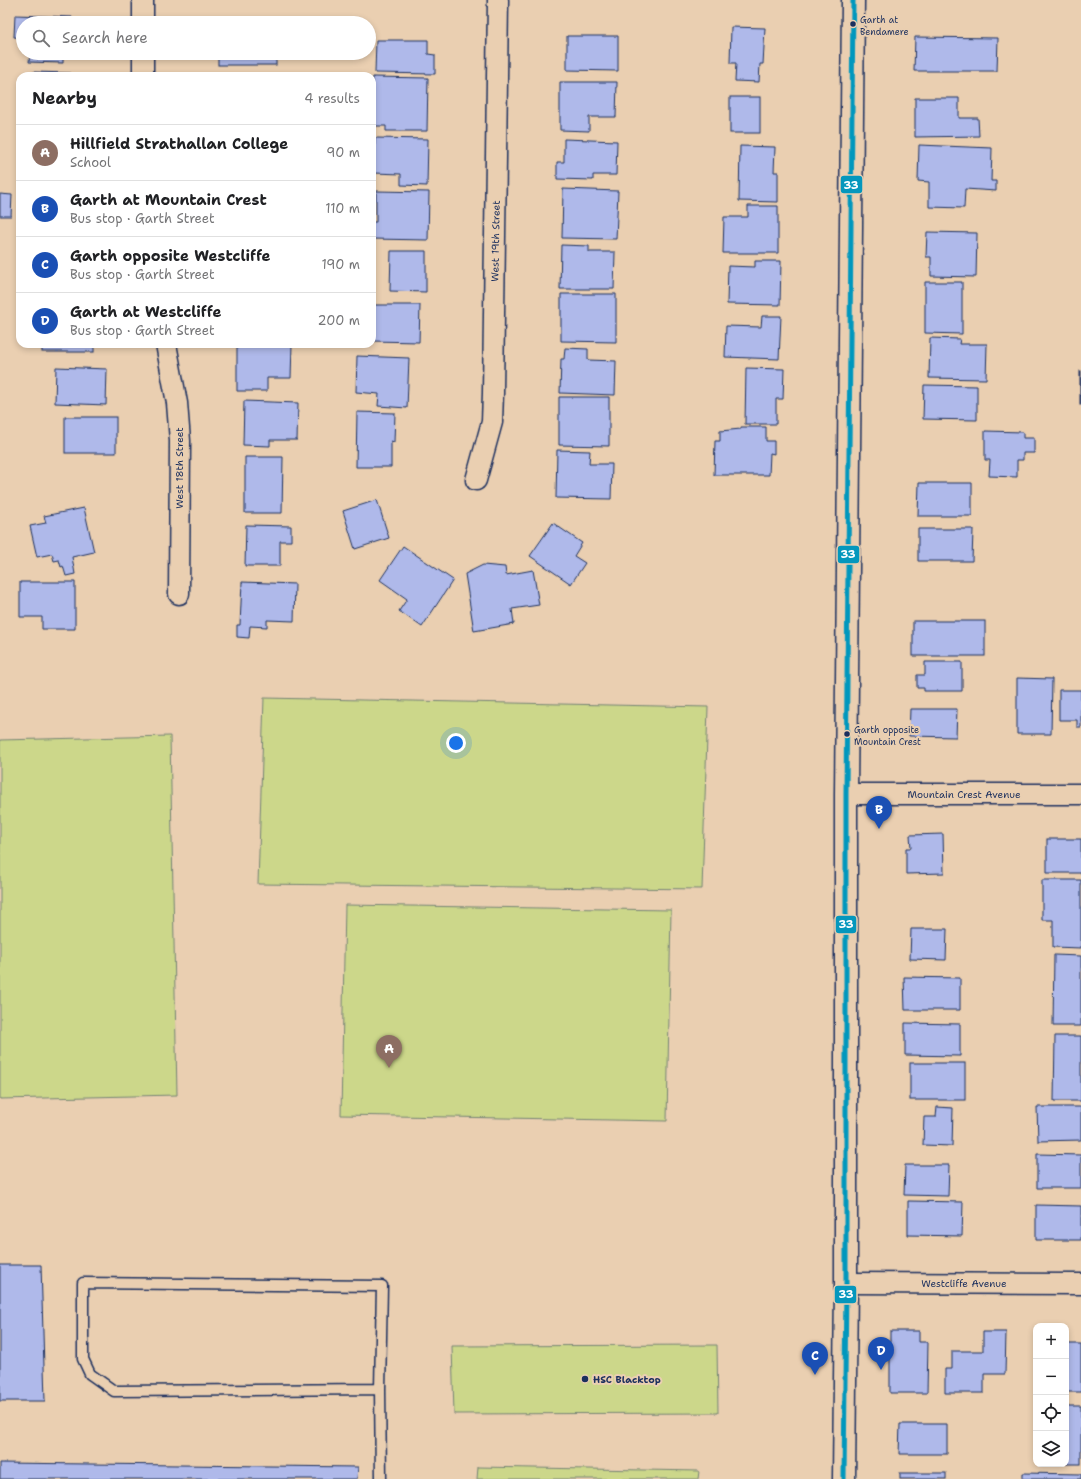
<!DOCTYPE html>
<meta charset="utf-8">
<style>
:root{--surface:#fff;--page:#f2f2f2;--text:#202124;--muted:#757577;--line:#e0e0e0;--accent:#111827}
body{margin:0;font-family:"Shantell Sans",sans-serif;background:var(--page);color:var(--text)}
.controls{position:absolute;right:12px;bottom:12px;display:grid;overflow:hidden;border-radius:8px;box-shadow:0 2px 6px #0003}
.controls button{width:36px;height:36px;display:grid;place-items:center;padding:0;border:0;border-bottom:1px solid var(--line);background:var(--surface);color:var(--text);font:20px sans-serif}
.you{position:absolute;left:456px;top:743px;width:14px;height:14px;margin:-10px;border:3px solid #fff;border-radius:50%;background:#1a73e8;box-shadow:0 0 0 6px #1a73e833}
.badge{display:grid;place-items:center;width:26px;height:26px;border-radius:50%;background:var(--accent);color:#fff;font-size:13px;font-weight:700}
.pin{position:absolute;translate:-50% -33px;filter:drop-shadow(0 1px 2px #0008)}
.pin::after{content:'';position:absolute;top:21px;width:14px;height:12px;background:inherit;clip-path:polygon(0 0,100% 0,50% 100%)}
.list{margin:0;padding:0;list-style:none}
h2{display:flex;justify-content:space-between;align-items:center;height:52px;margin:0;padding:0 16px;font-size:17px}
h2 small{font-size:13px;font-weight:400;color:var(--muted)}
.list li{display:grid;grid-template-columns:26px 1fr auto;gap:12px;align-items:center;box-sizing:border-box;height:56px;padding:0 16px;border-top:1px solid var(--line)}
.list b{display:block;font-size:15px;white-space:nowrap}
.list p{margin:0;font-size:13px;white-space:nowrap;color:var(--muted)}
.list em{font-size:13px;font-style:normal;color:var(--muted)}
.icon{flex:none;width:22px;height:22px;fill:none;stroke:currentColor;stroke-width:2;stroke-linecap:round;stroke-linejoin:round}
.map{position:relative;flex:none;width:1081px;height:1479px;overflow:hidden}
.search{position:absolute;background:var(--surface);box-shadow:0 2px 6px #0003;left:16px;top:16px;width:360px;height:44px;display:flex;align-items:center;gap:10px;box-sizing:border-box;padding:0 14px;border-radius:22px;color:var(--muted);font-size:15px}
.panel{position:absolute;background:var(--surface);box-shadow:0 2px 6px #0003;left:16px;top:72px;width:360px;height:276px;border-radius:12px}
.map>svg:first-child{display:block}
</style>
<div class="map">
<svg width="1081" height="1479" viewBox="0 0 1081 1479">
<rect width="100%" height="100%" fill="#eacfb1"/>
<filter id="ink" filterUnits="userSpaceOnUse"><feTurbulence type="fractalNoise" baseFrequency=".025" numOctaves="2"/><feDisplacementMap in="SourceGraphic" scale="8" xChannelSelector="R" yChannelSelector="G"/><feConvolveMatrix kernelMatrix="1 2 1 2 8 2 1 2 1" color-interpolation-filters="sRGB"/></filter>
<g filter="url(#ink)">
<g fill="#ccd78a" stroke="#748374">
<polygon points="264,698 708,707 702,889 258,884"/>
<polygon points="170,736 177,1095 0,1099 0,740"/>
<polygon points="345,905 671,910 667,1121 341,1115"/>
<polygon points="717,1345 718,1413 454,1414 452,1346"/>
<polygon points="478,1467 699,1471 698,1479 477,1479"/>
</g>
<g fill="#afb9ea" stroke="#1b2f5e">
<polygon points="15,15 72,17 72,23 23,23 23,38 14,37"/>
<polygon points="731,27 765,28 763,64 760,64 759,82 735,81 736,63 730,63"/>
<polygon points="567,36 618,36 618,71 567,70"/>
<polygon points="915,37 998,38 997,71 914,71"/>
<polygon points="376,40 428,40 428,54 435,55 435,74 375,73"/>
<polygon points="30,53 63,53 63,63 29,62"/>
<rect x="218" y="53" width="58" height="12"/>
<polygon points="33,72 71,73 71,76 33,76"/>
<polygon points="373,77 428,78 427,131 386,131 386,126 372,126"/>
<polygon points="560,82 617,82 616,117 589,117 589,131 560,130"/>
<rect x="730" y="97" width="30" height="36"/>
<polygon points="915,98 959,98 959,118 978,118 979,136 915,137"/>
<polygon points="375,138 428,139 427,186 401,185 401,174 374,173"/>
<polygon points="564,139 617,141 616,175 593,175 593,180 557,179 557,162 564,162"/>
<polygon points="919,145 992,148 991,181 996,181 996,191 965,189 964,208 929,207 929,182 918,181"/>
<polygon points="740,146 775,147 774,172 778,172 778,202 739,201"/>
<polygon points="563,189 618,191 616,239 562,238"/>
<polygon points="376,191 429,192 428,240 372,239 372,222 376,222"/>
<polygon points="0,194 12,195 11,216 0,216"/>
<polygon points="748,206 778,206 778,253 723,253 724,217 748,217"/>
<polygon points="927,232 977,233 976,277 931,276 931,257 926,257"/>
<polygon points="561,245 589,246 589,252 615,252 614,289 560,289"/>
<polygon points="391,251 426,251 426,292 390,291"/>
<polygon points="755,261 781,261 780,305 727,304 728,266 755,267"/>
<polygon points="925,282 962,282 962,334 925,333"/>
<polygon points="561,294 616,294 616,342 561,341"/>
<polygon points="372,305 420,305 419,342 372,341"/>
<polygon points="762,316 781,316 779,359 725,357 726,326 761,327"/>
<polygon points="930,338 960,339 959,344 987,344 986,379 929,378"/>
<rect x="42" y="344" width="52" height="8"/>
<polygon points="237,344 292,344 291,378 267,378 267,391 237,391"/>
<polygon points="565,348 588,349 588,360 616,361 615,395 560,393 561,359 564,359"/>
<polygon points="357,356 409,358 407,408 378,406 379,394 356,392"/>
<polygon points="56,367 107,369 106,405 55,403"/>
<polygon points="746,368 784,369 783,399 776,399 776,424 745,424"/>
<rect x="1080" y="371" width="1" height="34"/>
<polygon points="924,385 977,386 977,420 923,419"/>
<polygon points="559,397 609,397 609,446 559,445"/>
<polygon points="244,401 298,403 297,440 270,440 270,446 243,445"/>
<polygon points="357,412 395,413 394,442 391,441 391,467 356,467"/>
<rect x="65" y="417" width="51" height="36"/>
<polygon points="741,427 766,427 766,441 774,441 774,454 770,453 769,475 714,475 715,441 720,441 720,431 741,429"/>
<polygon points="985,431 1023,432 1023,438 1034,438 1034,453 1023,453 1023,460 1017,460 1017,477 989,476 990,460 985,460"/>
<polygon points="557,450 590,451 589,464 612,464 611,499 556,498"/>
<polygon points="245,457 283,457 282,513 245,513"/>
<polygon points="919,483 972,483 972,516 918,516"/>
<polygon points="377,500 389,538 355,549 343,511"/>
<polygon points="84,508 94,552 72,557 75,574 66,576 63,566 61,567 59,560 54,561 52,554 37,557 30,526 46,523 44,516"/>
<polygon points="553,523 582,543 574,556 585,563 571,584 530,556"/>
<polygon points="246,525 291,526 291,541 280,541 280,566 245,566"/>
<polygon points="918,529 973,529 972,561 918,561"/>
<polygon points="403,546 453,580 422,627 399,611 407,599 380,580"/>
<polygon points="483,565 505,567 506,575 533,570 539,605 512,609 514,624 474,631 465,574"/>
<polygon points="20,582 75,582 75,629 42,629 42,617 20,617"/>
<polygon points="242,582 295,584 294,621 267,620 267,627 250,626 249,638 237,637 237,625 240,625"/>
<rect x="913" y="621" width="72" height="35"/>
<polygon points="925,662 962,662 962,691 924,691 924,688 917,688 917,675 925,675"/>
<polygon points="1017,678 1052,679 1051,734 1017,734"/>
<polygon points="1059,690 1081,690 1081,727 1077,727 1077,720 1059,720"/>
<polygon points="910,709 957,709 956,737 909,736"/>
<polygon points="943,834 944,873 906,874 906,848 911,848 910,835"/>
<rect x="1047" y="839" width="34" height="34"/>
<polygon points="1042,880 1081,880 1081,948 1053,947 1053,920 1042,920"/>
<polygon points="911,929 947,929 946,960 910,959"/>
<polygon points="1054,955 1081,956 1081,1026 1053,1026"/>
<polygon points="904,977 960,978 960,1010 905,1010"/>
<polygon points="905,1023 960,1024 960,1056 905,1055"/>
<polygon points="1055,1036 1081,1036 1081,1101 1054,1101"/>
<rect x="910" y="1063" width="55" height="37"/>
<polygon points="937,1107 953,1108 952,1146 923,1145 924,1117 936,1117"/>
<polygon points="1037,1107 1081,1107 1081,1140 1038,1141"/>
<polygon points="1037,1154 1081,1155 1081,1188 1037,1188"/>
<polygon points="905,1165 949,1165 948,1196 904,1195"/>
<polygon points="908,1201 963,1202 962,1236 908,1235"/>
<polygon points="1036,1205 1081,1206 1081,1240 1036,1240"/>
<polygon points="0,1265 41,1265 45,1401 0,1401"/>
<polygon points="890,1331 919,1331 919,1342 928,1342 927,1393 890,1393"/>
<polygon points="983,1332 1006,1332 1005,1374 984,1374 984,1393 945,1393 945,1369 952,1369 952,1351 983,1351"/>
<rect x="1066" y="1344" width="15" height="48"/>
<rect x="1066" y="1406" width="15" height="58"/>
<polygon points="900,1424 947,1424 947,1454 899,1454"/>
<polygon points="0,1463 358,1467 357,1479 0,1479"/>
<rect x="900" y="1473" width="46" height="6"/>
<polygon points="1023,1473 1081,1474 1081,1479 1023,1479"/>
</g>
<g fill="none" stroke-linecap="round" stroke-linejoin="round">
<g stroke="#1b2f5e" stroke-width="13">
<polyline id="service" points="380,1389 114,1391 90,1374 83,1359 83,1283 382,1286 380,1389 381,1479"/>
</g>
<g stroke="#1b2f5e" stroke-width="23">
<g id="minor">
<polyline points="143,23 143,0"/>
<polyline points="143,53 143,76"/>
<polyline points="166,344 177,403 180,441 179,594"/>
<polyline points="476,480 492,422 493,393 498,0"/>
<polyline points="846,794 1081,794"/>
<polyline points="846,1283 1081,1284"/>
</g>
</g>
<g stroke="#1b2f5e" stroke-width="25">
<polyline id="secondary" points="844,1479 846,1283 846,794 853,0"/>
</g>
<use href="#service" stroke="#eacfb1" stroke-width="10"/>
<use href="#minor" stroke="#eacfb1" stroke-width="20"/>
<use href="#secondary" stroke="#eacfb1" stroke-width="22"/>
<g stroke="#eacfb1" stroke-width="8">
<polyline id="bus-1" points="844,1479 846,1283 846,794 853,0"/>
</g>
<use href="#bus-1" stroke="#0497bd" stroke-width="5"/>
</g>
</g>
<g fill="#1b2f5e" stroke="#eacfb1" stroke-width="1.5">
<circle cx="853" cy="24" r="3.5"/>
<circle cx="847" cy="734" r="3.5"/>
<circle cx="585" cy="1379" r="4"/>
</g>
<g text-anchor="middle" stroke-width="4" stroke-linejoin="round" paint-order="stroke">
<g font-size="9" fill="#1b2f5e" stroke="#eacfb1" text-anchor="start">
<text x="860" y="23">Garth at<tspan x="860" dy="12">Bendamere</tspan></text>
<text x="854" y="733">Garth opposite<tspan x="854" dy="12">Mountain Crest</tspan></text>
</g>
<g font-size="10" fill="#1b2f5e" stroke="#eacfb1">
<text transform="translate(495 241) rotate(-89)" y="4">West 19th Street</text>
<text transform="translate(179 468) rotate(-90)" y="4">West 18th Street</text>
<text x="964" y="798">Mountain Crest Avenue</text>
<text x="964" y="1287">Westcliffe Avenue</text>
</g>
<g font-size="10" font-weight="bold" fill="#1b2f5e" stroke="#eacfb1" text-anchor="start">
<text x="593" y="1383">HSC Blacktop</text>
</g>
</g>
<g stroke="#eacfb1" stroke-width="1.5">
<rect x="840" y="175" width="23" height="19" rx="4" fill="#0497bd"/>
<rect x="837" y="545" width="23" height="19" rx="4" fill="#0497bd"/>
<rect x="835" y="915" width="22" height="19" rx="4" fill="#0497bd"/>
<rect x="834" y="1285" width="23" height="19" rx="4" fill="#0497bd"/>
</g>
<g font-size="11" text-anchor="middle" font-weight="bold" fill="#fff">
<text x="851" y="189">33</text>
<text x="848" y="558">33</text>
<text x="846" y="928">33</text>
<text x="846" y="1298">33</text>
</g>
</svg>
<div class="controls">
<button>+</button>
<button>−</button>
<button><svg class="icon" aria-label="locate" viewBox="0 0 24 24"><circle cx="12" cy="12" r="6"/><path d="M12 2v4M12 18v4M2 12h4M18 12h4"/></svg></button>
<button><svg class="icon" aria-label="layers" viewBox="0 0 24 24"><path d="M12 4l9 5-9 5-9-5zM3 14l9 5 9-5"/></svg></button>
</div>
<div class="you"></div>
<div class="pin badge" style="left:389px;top:1068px;background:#8d6e63">A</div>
<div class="pin badge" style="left:879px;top:829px;background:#1a4fb4">B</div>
<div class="pin badge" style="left:815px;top:1375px;background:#1a4fb4">C</div>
<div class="pin badge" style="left:881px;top:1370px;background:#1a4fb4">D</div>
<div class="search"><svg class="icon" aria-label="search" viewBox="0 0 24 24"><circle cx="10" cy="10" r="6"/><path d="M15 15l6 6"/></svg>Search here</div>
<section class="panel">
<h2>Nearby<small>4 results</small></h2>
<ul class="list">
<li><span class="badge" style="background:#8d6e63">A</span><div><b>Hillfield Strathallan College</b><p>School</p></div><em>90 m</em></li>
<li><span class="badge" style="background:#1a4fb4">B</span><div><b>Garth at Mountain Crest</b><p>Bus stop · Garth Street</p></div><em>110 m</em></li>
<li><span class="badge" style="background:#1a4fb4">C</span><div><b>Garth opposite Westcliffe</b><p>Bus stop · Garth Street</p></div><em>190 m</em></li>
<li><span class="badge" style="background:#1a4fb4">D</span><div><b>Garth at Westcliffe</b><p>Bus stop · Garth Street</p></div><em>200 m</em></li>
</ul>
</section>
</div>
